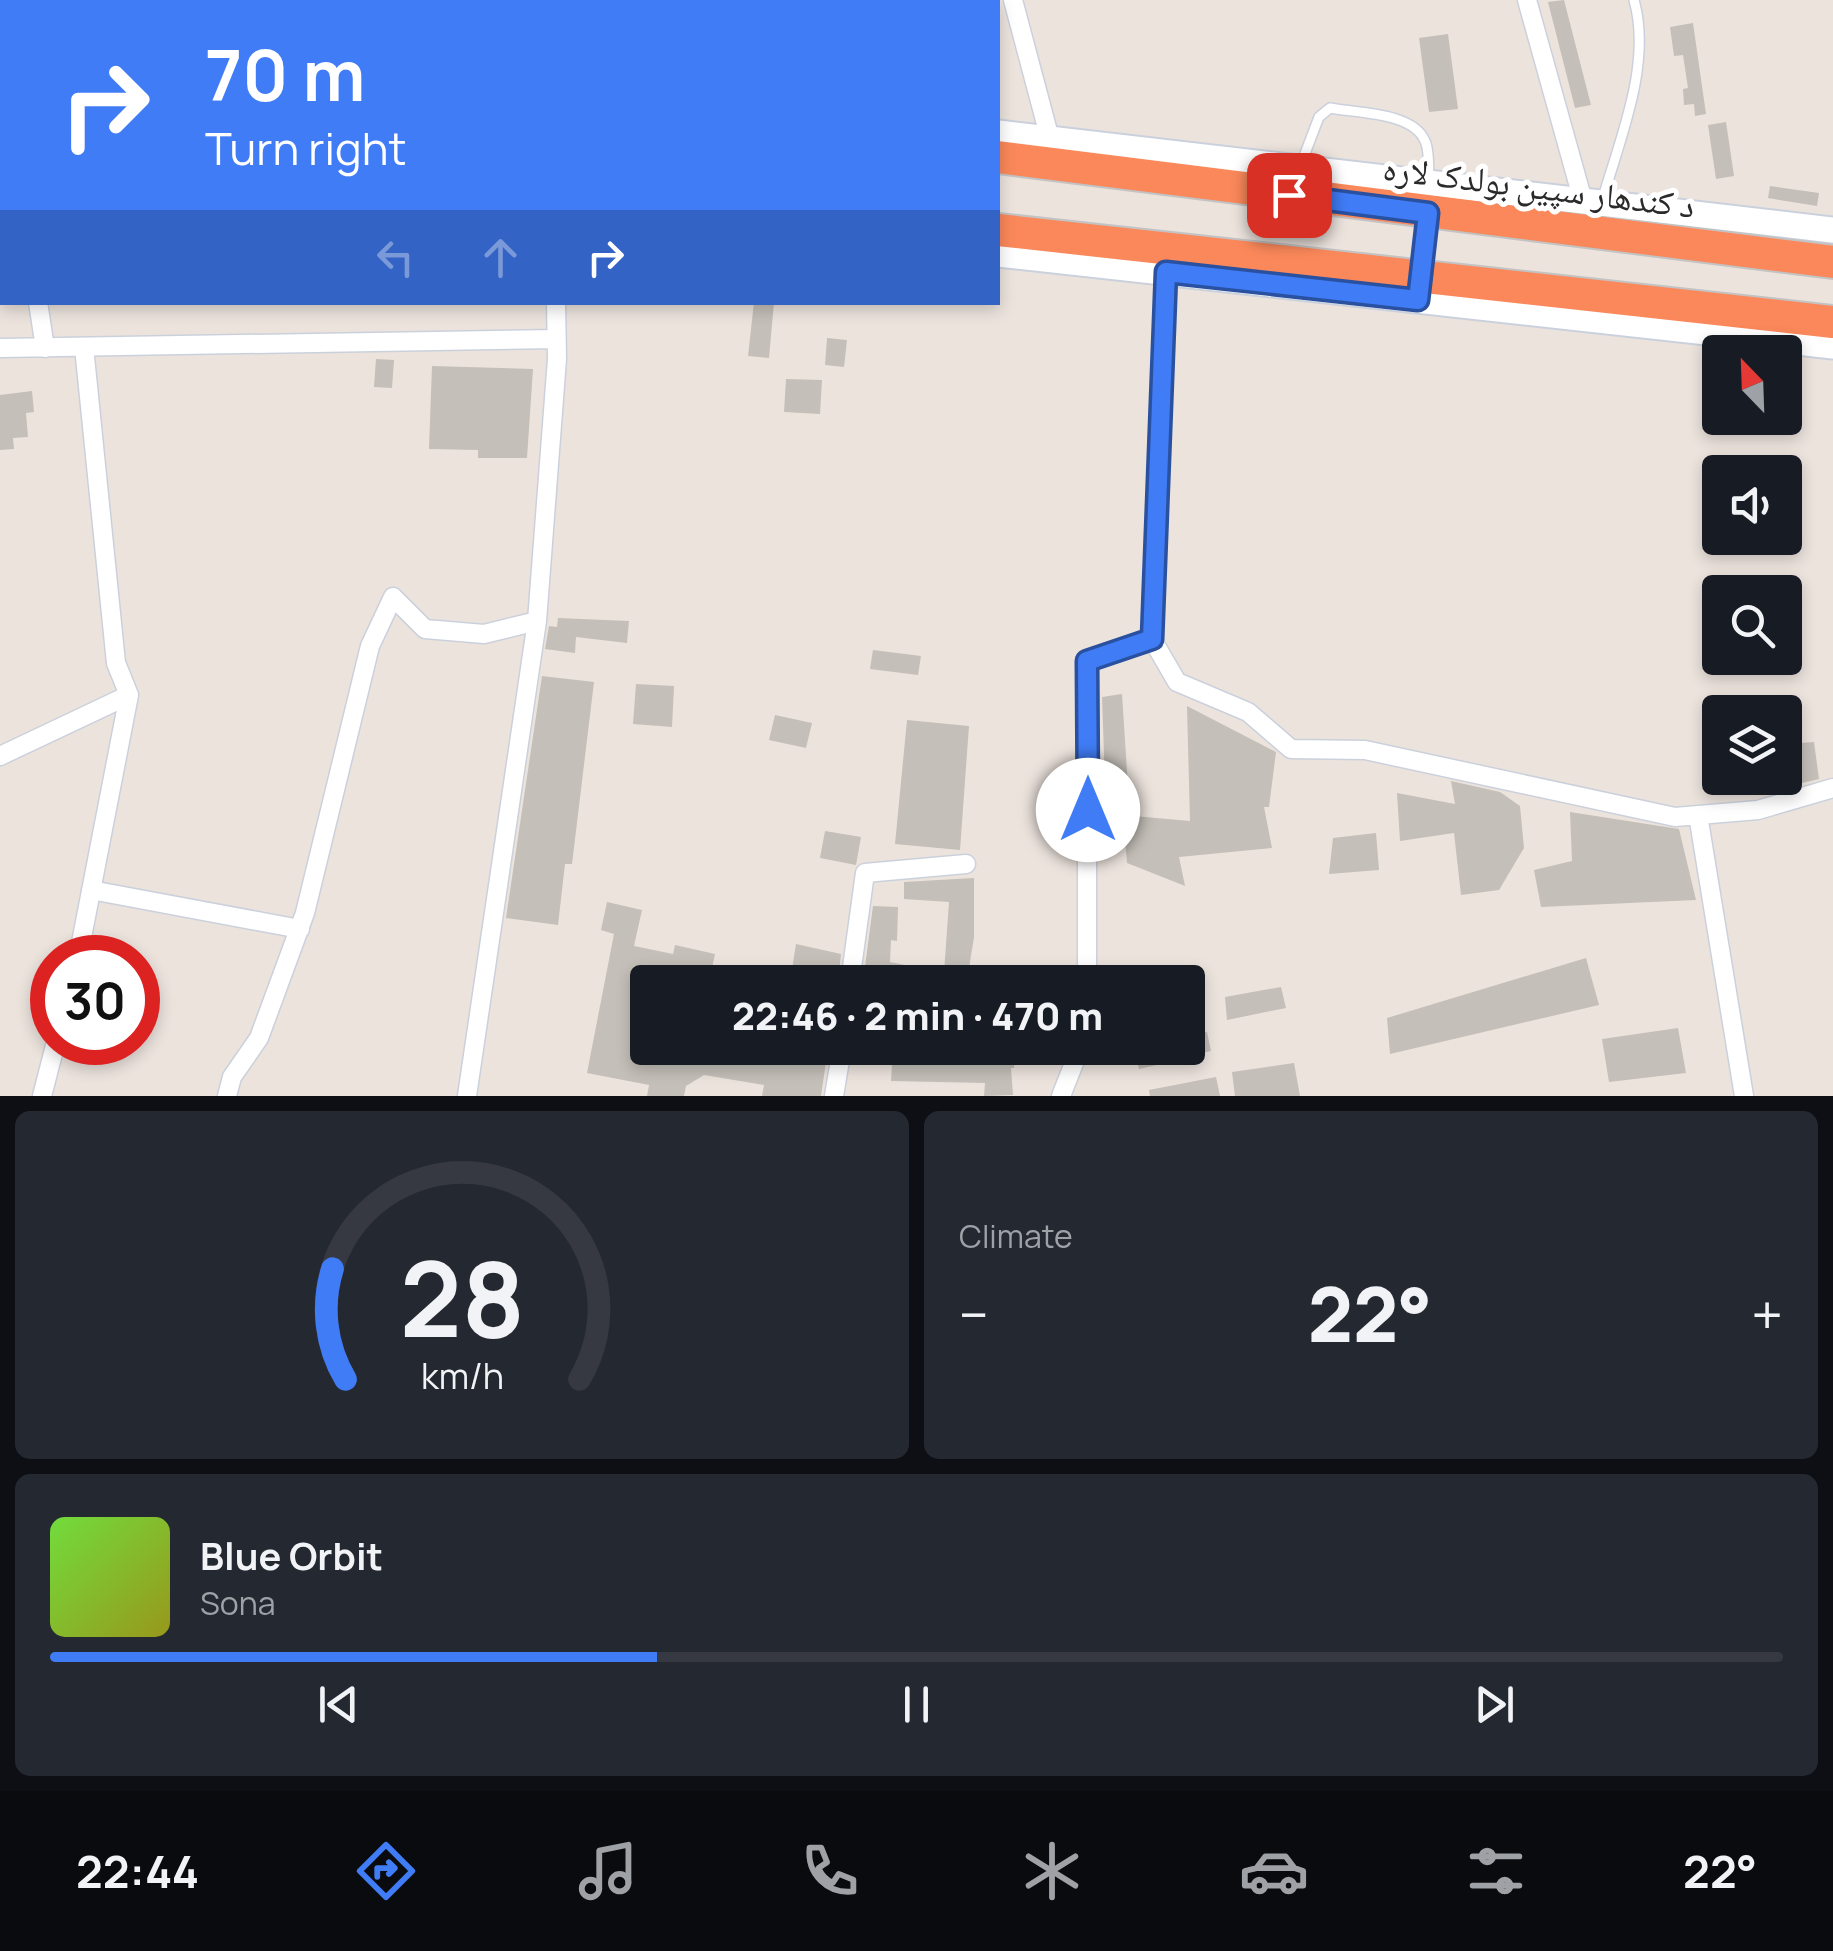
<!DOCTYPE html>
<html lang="en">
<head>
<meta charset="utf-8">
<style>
	body { margin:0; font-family:Manrope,"Noto Naskh Arabic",sans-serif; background:#242831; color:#f1f3f6; height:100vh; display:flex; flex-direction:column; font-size:38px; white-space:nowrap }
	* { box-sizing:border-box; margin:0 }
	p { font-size:32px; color:#9ea1a6 }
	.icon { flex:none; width:55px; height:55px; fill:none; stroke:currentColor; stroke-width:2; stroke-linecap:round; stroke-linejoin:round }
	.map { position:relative; height:1096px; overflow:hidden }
	.side { display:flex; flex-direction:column; gap:15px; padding:15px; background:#0d0f14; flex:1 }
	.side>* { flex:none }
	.top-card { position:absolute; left:0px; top:0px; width:1000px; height:305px; box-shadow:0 5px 15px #0003; background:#407cf6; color:#fff; overflow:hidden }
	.needle { width:65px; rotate:337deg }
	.buttons { position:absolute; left:1702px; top:335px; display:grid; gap:20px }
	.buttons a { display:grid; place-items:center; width:100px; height:100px; border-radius:10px; background:#171b24; box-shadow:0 5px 15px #0003; font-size:50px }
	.speed { position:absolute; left:30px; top:935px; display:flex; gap:20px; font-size:50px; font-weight:700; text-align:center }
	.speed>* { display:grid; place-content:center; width:130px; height:130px; border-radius:50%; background:#171b24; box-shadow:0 5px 15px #0003; line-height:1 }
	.speed .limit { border:15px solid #d22; background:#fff; color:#111 }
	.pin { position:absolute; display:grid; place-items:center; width:85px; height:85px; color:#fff; margin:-42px; border-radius:20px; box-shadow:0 5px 15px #0006 }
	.me { position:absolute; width:110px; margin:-55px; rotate:0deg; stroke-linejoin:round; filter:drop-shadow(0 0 8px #0008) }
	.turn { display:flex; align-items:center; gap:35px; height:210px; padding:0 40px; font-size:45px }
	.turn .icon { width:130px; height:130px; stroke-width:2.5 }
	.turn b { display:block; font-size:70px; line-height:85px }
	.lanes { display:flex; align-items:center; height:95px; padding:0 40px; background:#0003; justify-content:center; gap:50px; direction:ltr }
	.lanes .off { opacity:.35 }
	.big { font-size:75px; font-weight:800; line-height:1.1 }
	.side .card { flex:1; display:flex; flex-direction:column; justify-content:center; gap:15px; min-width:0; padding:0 35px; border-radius:15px; background:#242831 }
	.side .dial { align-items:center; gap:0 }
	.dial svg { height:260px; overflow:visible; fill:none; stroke:#363941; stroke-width:7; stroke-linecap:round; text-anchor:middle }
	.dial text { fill:#f1f3f6; stroke:none }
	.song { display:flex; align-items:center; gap:30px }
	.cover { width:120px; height:120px; border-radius:15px; background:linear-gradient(135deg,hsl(100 70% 55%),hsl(60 70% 35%)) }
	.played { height:10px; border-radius:5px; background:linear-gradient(90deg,#407cf6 35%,#363941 35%) }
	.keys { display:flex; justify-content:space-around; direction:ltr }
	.heat { display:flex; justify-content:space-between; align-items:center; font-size:55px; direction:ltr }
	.side .tiles { flex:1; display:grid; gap:15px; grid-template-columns:1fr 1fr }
	.card:last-child { grid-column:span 2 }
	.trip { position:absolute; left:630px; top:965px; width:575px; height:100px; border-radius:10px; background:#171b24; box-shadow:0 5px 15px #0003; font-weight:800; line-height:100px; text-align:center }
	.tab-bar { display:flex; height:160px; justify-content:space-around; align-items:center; background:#090b0e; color:#9ea1a6 }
	.tab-bar .icon { width:70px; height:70px }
	.tab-bar .on { color:#407cf6 }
	.tab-bar b { font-size:45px; color:#f1f3f6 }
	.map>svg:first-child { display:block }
	.building { fill:#c4bfb8 }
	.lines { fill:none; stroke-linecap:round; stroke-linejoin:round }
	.lane-casing { stroke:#cbd1dc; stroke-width:12 }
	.street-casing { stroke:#cbd1dc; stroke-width:21 }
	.secondary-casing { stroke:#cbd1dc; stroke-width:29 }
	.highway-casing { stroke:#c3c3c3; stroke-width:36 }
	.lane { stroke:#fff; stroke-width:9 }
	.street { stroke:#fff; stroke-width:18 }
	.secondary { stroke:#fff; stroke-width:25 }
	.highway { stroke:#fa885a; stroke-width:32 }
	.route-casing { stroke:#2a51a0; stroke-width:25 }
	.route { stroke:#407cf6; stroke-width:18 }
	.labels { text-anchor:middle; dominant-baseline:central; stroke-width:10; stroke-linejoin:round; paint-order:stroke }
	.street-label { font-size:35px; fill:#2a2a2a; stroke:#fff }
</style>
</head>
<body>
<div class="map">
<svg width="1833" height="1096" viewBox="0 0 1833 1096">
	<rect width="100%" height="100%" fill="#ece3dd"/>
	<path class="building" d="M1564,0L1591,105L1575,108L1548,2Z
		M1693,23L1706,114L1695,116L1694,104L1684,105L1683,89L1688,88L1683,55L1674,56L1670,27Z
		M1448,34L1458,109L1429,112L1419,38Z
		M1726,122L1734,176L1716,179L1708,125Z
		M1770,186L1819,193L1817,206L1768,198Z
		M754,302H774L769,358L748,356Z
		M827,338L847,340L844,367L825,365Z
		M376,359L394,360L392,388L374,387Z
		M432,366L533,369L527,458H478V450L429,449Z
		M786,379L822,380L820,414L784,412Z
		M32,391L34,412L26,413L28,437L13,438L14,449L0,450V395Z
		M558,618L629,621L627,643L576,637L575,653L545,649L549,626L557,627Z
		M873,650L921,656L918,675L870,669Z
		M542,676L594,682L572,864H565L558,925L506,918Z
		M636,684L674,686L672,727L633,724Z
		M1122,694L1129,802L1107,840L1102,697Z
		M1187,706L1276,752L1269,807H1264L1272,848L1179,857L1185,886L1127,863L1123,815L1190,821Z
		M775,715L812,723L806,748L769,740Z
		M907,720L969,726L960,850L895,844Z
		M1814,742L1819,779L1785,787V744Z
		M1451,781L1500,792L1520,806L1524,848L1499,890L1461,895L1454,833L1400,841L1397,793L1455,804Z
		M1570,812L1679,829L1696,900L1541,907L1534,870L1572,861Z
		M825,831L861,837L856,865L820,858Z
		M1376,833L1379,870L1329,874L1333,838Z
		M974,878V937L969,968L974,969L973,982H863L873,906L898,907L897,941L891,940L890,962L944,973L949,902L904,899V882Z
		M607,902L642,910L634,946L673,954L675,945L715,954L709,982H648L644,1048H698L826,1062L821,1096H762L764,1085L704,1075L686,1086L684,1096H647L649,1085L587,1073L614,934L601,930Z
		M796,944L841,954L838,982H790Z
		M1586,958L1599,1005L1390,1054L1387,1018Z
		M1281,987L1286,1008L1227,1020L1225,997Z
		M1678,1028L1686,1073L1609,1082L1602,1039Z
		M1207,1032L1211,1051L1188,1056V1036Z
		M920,1048H1015L1014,1068H1011L1013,1095L984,1096L985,1083L891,1081L892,1064L919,1065Z
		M1133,1048H1181L1183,1059L1139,1069Z
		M1294,1063L1300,1096H1235L1232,1072Z
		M1216,1077L1220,1096H1150L1149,1090Z"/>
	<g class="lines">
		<defs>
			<path id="lane" d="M1301,164L1319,117L1330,108C1356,113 1413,112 1425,141C1430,151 1428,169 1429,181
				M1602,201C1620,138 1652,64 1634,0
				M1422,270L1427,216"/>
			<path id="street" d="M1013,0L1050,139
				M1527,0L1583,201
				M38,302L45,348
				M0,348L556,339
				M1152,639L1177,682L1248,712L1291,749L1365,750L1675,817L1758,810L1833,788
				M0,756L129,695
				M1698,815L1744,1096
				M91,890L300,929
				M78,958L129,695L116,663L84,347
				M850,982L865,873L966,864
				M1087,982V661L1152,639L1167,273
				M42,1096L56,1042
				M227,1096L232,1077L259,1038L305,913L370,646L393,597L425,629L484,634L537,621
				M467,1096L537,621L557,359L556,302
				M834,1096L842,1048
				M1061,1096L1080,1048"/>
			<path id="secondary" d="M0,20H2
				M998,133L1833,230
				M0,142H2
				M998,254L1833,346"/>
			<path id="highway" d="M0,50H2
				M0,118L2,119
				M998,157L1833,262
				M998,230L1833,322"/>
		</defs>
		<use href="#lane" class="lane-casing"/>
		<use href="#street" class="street-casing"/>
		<use href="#secondary" class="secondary-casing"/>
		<use href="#highway" class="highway-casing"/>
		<use href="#lane" class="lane"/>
		<use href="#street" class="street"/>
		<use href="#secondary" class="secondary"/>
		<use href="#highway" class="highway"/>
	</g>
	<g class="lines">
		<defs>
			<path id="route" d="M1088,810L1087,661L1152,639L1166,272L1418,300L1428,213L1289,195"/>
		</defs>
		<use href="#route" class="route-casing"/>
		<use href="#route" class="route"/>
	</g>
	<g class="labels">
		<g class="street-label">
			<text transform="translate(1539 186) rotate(7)">د کندهار سپین بولدک لاره</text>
		</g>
	</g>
</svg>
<div class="buttons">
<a><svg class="needle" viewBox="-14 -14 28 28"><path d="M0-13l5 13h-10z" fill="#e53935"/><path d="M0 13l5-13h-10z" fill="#9ea1a6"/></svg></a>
<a><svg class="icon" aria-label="sound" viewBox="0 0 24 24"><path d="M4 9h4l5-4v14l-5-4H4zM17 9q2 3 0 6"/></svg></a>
<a><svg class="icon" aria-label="search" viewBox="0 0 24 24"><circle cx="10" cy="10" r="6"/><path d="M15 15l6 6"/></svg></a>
<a><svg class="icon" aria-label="layers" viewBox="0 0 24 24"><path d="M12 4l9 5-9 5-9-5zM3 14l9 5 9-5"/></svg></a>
</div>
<div class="speed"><div class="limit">30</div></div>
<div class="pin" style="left:1289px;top:195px;background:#d93025"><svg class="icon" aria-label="arrive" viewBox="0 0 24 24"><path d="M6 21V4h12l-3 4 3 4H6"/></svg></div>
<svg class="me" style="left:1088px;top:810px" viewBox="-20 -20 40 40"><circle r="19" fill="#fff"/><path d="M0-13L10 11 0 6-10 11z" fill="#407cf6"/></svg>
<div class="trip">22:46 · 2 min · 470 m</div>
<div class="top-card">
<div class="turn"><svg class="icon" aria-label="right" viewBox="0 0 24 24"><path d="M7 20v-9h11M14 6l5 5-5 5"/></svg><div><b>70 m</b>Turn right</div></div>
<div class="lanes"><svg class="icon off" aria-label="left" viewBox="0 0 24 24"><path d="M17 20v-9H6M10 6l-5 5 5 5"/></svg><svg class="icon off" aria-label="ahead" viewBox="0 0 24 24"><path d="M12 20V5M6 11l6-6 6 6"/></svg><svg class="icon" aria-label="right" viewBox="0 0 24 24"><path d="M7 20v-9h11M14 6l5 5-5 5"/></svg></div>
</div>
</div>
<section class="side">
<div class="tiles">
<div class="card dial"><svg viewBox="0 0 100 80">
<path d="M14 69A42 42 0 1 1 86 69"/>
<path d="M14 69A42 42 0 0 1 10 35" stroke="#407cf6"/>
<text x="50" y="56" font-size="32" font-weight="700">28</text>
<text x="50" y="72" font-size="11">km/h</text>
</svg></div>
<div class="card"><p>Climate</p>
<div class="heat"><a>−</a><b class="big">22°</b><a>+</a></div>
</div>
<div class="card">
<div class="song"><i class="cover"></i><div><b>Blue Orbit</b><p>Sona</p></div></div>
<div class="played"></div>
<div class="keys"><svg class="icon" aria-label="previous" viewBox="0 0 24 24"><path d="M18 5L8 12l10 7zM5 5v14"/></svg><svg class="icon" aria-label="pause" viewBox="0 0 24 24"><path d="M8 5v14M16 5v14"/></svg><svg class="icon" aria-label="next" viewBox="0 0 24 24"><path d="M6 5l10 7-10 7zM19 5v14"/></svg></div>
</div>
</div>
</section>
<nav class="tab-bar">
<b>22:44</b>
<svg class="icon on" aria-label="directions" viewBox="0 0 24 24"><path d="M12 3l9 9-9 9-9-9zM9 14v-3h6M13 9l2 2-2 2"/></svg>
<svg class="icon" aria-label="music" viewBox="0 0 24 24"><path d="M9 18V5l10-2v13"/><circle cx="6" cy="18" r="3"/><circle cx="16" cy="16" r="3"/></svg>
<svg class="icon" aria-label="phone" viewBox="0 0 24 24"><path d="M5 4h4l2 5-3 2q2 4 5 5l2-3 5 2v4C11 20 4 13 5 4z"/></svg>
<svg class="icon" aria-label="climate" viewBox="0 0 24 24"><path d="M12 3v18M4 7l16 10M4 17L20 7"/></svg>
<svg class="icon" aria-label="car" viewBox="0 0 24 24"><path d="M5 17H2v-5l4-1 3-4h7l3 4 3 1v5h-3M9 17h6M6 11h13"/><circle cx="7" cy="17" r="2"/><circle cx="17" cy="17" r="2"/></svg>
<svg class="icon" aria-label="filters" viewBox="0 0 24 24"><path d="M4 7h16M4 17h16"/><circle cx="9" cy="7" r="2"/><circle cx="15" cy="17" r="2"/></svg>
<b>22°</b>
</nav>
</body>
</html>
